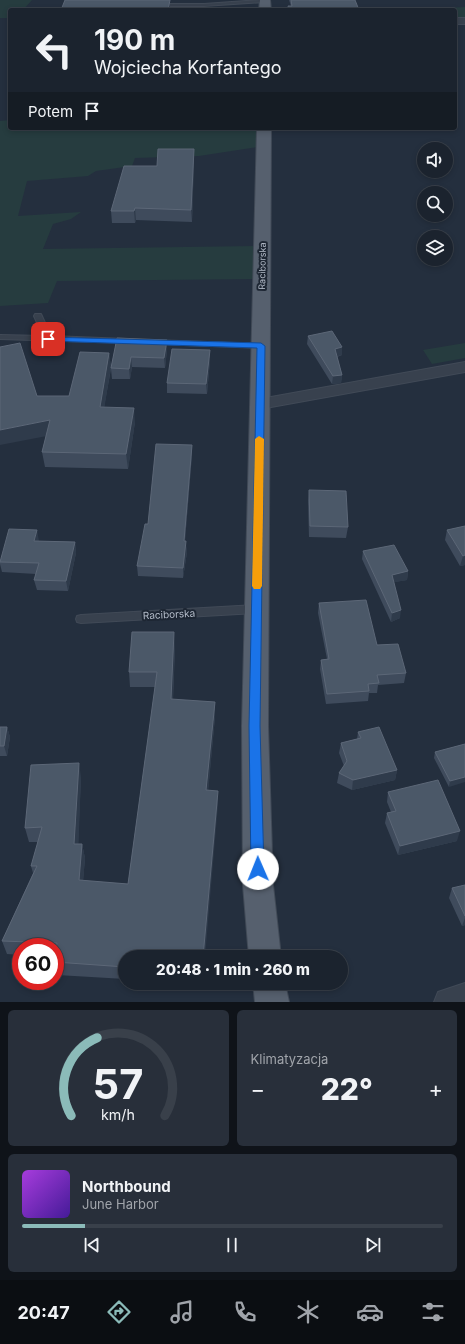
<!DOCTYPE html>
<html lang="pl">
<head>
<meta charset="utf-8">
<style>
	body { margin:0; font-family:Inter,sans-serif; background:#282f3a; color:#f1f3f6; height:100vh; display:flex; flex-direction:column; font-size:15px; white-space:nowrap }
	* { box-sizing:border-box; margin:0 }
	p { font-size:13px; color:#a0a4aa }
	.icon { flex:none; width:22px; height:22px; fill:none; stroke:currentColor; stroke-width:2; stroke-linecap:round; stroke-linejoin:round }
	.map { position:relative; height:1002px; overflow:hidden }
	.side { display:flex; flex-direction:column; gap:8px; padding:8px; background:#0f1319; flex:1 }
	.side>* { flex:none }
	.banner { position:absolute; left:8px; top:8px; width:449px; height:122px; border-radius:4px; box-shadow:0 2px 6px #0003,0 0 0 1px #39404a; background:#1b232e; color:#f1f3f6; overflow:hidden }
	.buttons { position:absolute; left:417px; top:142px; display:grid; gap:8px }
	.buttons a { display:grid; place-items:center; width:36px; height:36px; border-radius:50%; background:#1b232e; box-shadow:0 2px 6px #0003,0 0 0 1px #39404a; font-size:20px }
	.speed { position:absolute; left:12px; top:938px; display:flex; gap:8px; font-size:20px; font-weight:700; text-align:center }
	.speed>* { display:grid; place-content:center; width:52px; height:52px; border-radius:50%; background:#1b232e; box-shadow:0 2px 6px #0003,0 0 0 1px #39404a; line-height:1 }
	.speed .limit { border:6px solid #d22; background:#fff; color:#111 }
	.pin { position:absolute; display:grid; place-items:center; width:34px; height:34px; color:#fff; margin:-17px; border-radius:8px; box-shadow:0 2px 6px #0006 }
	.me { position:absolute; width:44px; margin:-22px; rotate:359deg; stroke-linejoin:round; filter:drop-shadow(0 0 3px #0008) }
	.turn { display:flex; align-items:center; gap:14px; height:84px; padding:0 20px; font-size:18px }
	.turn .icon { width:52px; height:52px; stroke-width:2.5 }
	.turn b { display:block; font-size:28px; line-height:34px }
	.then { display:flex; align-items:center; height:38px; padding:0 20px; background:#0003; gap:8px; font-size:15px }
	.big { font-size:30px; font-weight:800; line-height:1.1 }
	.side .widget { flex:1; display:flex; flex-direction:column; justify-content:center; gap:6px; min-width:0; padding:0 14px; border-radius:6px; background:#282f3a }
	.side .dial { align-items:center; gap:0 }
	.dial svg { height:104px; overflow:visible; fill:none; stroke:#39404a; stroke-width:7; stroke-linecap:round; text-anchor:middle }
	.dial text { fill:#f1f3f6; stroke:none }
	.song { display:flex; align-items:center; gap:12px }
	.cover { width:48px; height:48px; border-radius:6px; background:linear-gradient(135deg,hsl(280 70% 55%),hsl(260 70% 35%)) }
	.played { height:4px; border-radius:2px; background:linear-gradient(90deg,#8bbbb9 15%,#39404a 15%) }
	.keys { display:flex; justify-content:space-around; direction:ltr }
	.heat { display:flex; justify-content:space-between; align-items:center; font-size:22px; direction:ltr }
	.side .tiles { flex:1; display:grid; gap:8px; grid-template-columns:1fr 1fr }
	.widget:last-child { grid-column:span 2 }
	.trip { position:absolute; left:118px; top:950px; width:230px; height:40px; border-radius:20px; background:#1b232e; box-shadow:0 2px 6px #0003,0 0 0 1px #39404a; font-weight:800; line-height:40px; text-align:center }
	.tabs { display:flex; height:64px; justify-content:space-around; align-items:center; background:#0b0e12; color:#a0a4aa }
	.tabs .icon { width:28px; height:28px }
	.tabs .on { color:#8bbbb9 }
	.tabs b { font-size:18px; color:#f1f3f6 }
	.map>svg:first-child { display:block }
	.green { fill:#263c3f }
	.lines { fill:none; stroke-linecap:round; stroke-linejoin:round }
	.service-casing { stroke:#414a57; stroke-width:2 }
	.minor-casing { stroke:#414a57; stroke-width:2 }
	.primary-casing { stroke:#414a57; stroke-width:2 }
	.service { fill:#38414e; fill-rule:evenodd }
	.minor { fill:#38414e; fill-rule:evenodd }
	.primary { fill:#56606e; fill-rule:evenodd }
	.wall { fill:#3f4b5c }
	.shaded-wall { fill:#2f3b4b }
	.building { fill:#4b5868; stroke:#5c6777 }
	.route { fill:#1a73e8; stroke:#114b97 }
	.slow { fill:#f59e0b }
	.labels { text-anchor:middle; dominant-baseline:central; stroke-width:4; stroke-linejoin:round; paint-order:stroke }
	.far-street-label { font-size:9px; fill:#b4bcc9; stroke:#1d2633 }
	.street-label { font-size:10px; fill:#b4bcc9; stroke:#1d2633 }
</style>
</head>
<body>
<div class="map">
<svg width="465" height="1002" viewBox="0 0 465 1002">
	<rect width="100%" height="100%" fill="#242f3e"/>
	<path class="green" d="M0,0H32L23,10H10V18H0Z
		M465,7V18H455V10H418L417,9Z
		M10,120V128H264V146L199,156L135,158L132,166L96,171L88,176L27,181L18,216L81,212L71,219L53,224L43,249L262,246V279L57,281L48,303L0,306V121Z
		M465,343V358L432,364L423,350Z"/>
	<g class="lines">
		<defs>
			<path id="service" d="M260,0L267,1L265,2L204,6H158L156,5L158,4H204Z
				M35,314H41L51,336L127,339L131,341L127,343L0,339V335L43,336L34,316Z
				M153,340L261,344L265,346L261,348L156,344H153Z
				M257,605L261,606L262,609L261,612L257,613L81,623L77,622L76,619L77,616L81,615Z"/>
			<path id="minor" d="M455,18H465V24H455Z
				M465,362V372L260,409L254,408L252,404L254,400L260,399Z
				M465,983V1002H434L438,992Z"/>
			<path id="primary" d="M260,0H270L271,10H259Z
				M257,128H271L268,726L273,885L281,957H249L243,885L242,726Z
				M253,983H285L289,1002H255Z"/>
		</defs>
		<use href="#service" class="service-casing"/>
		<use href="#minor" class="minor-casing"/>
		<use href="#primary" class="primary-casing"/>
		<use href="#service" class="service"/>
		<use href="#minor" class="minor"/>
		<use href="#primary" class="primary"/>
	</g>
	<path class="wall" d="M289,0H355L291,6Z
		M194,161L192,222L136,220L135,223H112L111,211L157,166Z
		M308,336L342,355L337,357L342,375L341,383L332,384L307,344Z
		M117,338L167,350L165,368L132,367L130,379H112L111,369L104,407L135,422L128,469L45,467L42,452L46,436L37,396H69L109,353L111,367Z
		M210,350V360L207,394L167,393V383Z
		M192,445V455L185,541L187,552L183,578L138,576L137,566L148,524Z
		M309,490L348,527L346,538L309,537L308,501Z
		M465,526V565L460,566L445,540L447,530Z
		M39,541L75,542L76,553L68,591L37,590L34,580L36,574L2,572L0,564V560Z
		M363,551L408,571L407,580L394,582L400,618L391,622L362,559Z
		M319,603L377,645L406,673L404,683L378,685L377,693H369L368,701L326,704L320,669L321,660L327,659L318,613Z
		M175,647L173,700L215,702V717L208,790L218,805L125,957V979L57,975L55,966V947H21V955L7,954L2,941L33,873L31,866L38,842H29L25,828L81,777L78,844H82L85,858L83,881L128,884L155,687H130L129,672Z
		M0,727H7L10,737L7,756H0Z
		M358,732L397,770L395,780L352,790L337,783L339,773L344,766L339,753L341,743L357,739Z
		M465,744L449,787L434,758L435,752Z
		M388,792L457,841L398,855L385,823L387,813L391,812L387,802Z
		M465,885V925L462,926L449,898L452,888Z
		M178,983H202V985Z"/>
	<path class="shaded-wall" d="M170,0V10H168Z
		M194,149V161L192,222L191,210Z
		M135,208L136,220L135,223L134,211Z
		M167,340V350L165,368L164,358Z
		M342,347V355L334,357L335,349Z
		M210,350V360L207,394L206,384Z
		M109,353L111,367L102,422L100,407Z
		M131,357L132,367L130,379L129,369Z
		M342,375L341,383L332,384L333,376Z
		M134,408L135,422L128,469L126,454Z
		M50,420L52,435L0,445V430Z
		M192,445V455L184,552V541Z
		M37,530L39,541L36,551L34,541Z
		M186,541L187,552L183,578V568Z
		M75,542L76,553L68,591L66,581Z
		M465,555V565L460,566L463,556Z
		M408,571L407,580L390,583L392,575Z
		M401,610L400,618L391,622L392,613Z
		M174,632L175,647L172,715L171,699Z
		M215,702V717L207,805L206,790Z
		M7,727L10,737L7,756L4,746Z
		M79,763L81,777L78,858L74,844Z
		M397,770L395,780L352,790L353,780Z
		M465,777V782L449,787L450,781Z
		M218,791V805L205,957H203Z
		M460,831L457,841L398,855L400,846Z
		M82,844L85,858L82,894L79,880Z
		M465,918V925L462,926Z"/>
	<path class="building" d="M65,0H170L168,10H61Z
		M291,0H355L359,10H289L288,6H292Z
		M158,149H194L191,210L135,208L134,211H111L124,166H157Z
		M332,331L342,347L335,349L342,375L333,376L308,336Z
		M117,338L167,340L164,358L131,357L129,369L111,368Z
		M20,343L37,396H69L80,352L109,353L100,407L134,408L126,454L42,452L50,420L0,430V347Z
		M172,349L210,350L206,384L167,383Z
		M156,444L192,445L184,541H186L183,568L137,566L145,524H148Z
		M309,490L346,491L348,527L310,526Z
		M465,526V555L463,556L447,530Z
		M9,529L37,530L34,541L75,542L66,581L34,580L39,563L0,562Z
		M394,545L408,571L392,575L401,610L392,613L363,551Z
		M366,600L377,645L398,644L406,673L377,675L379,683L368,684L369,691L327,694L321,660L329,659L319,603Z
		M132,632H174L171,699L215,702L206,790L218,791L203,957H125V967L55,962V955L57,943L2,941L37,866H31L42,827L25,828L31,765L79,763L74,844H82L79,880L128,884L157,672H129Z
		M0,727H7L4,746H0Z
		M379,727L397,770L353,780L339,773L347,761L341,743L361,738L358,732Z
		M465,744V777L450,781L435,752Z
		M438,780L460,831L400,846L387,813L396,811L388,792Z
		M465,885V916L452,888Z"/>
	<path class="route" d="M46,337L261,343L265,346L260,726L264,869L262,874L258,875L253,874L251,869L249,726L257,348L48,341L44,339Z"/>
	<path class="slow" d="M259,436L264,439L262,586L260,589H254L252,586L255,439Z"/>
	<g class="labels">
		<g class="far-street-label">
			<text transform="translate(262 266) rotate(-89)">Raciborska</text>
		</g>
		<g class="street-label">
			<text transform="translate(169 614) rotate(-3)">Raciborska</text>
		</g>
	</g>
</svg>
<div class="buttons">
<a><svg class="icon" aria-label="sound" viewBox="0 0 24 24"><path d="M4 9h4l5-4v14l-5-4H4zM17 9q2 3 0 6"/></svg></a>
<a><svg class="icon" aria-label="search" viewBox="0 0 24 24"><circle cx="10" cy="10" r="6"/><path d="M15 15l6 6"/></svg></a>
<a><svg class="icon" aria-label="layers" viewBox="0 0 24 24"><path d="M12 4l9 5-9 5-9-5zM3 14l9 5 9-5"/></svg></a>
</div>
<div class="speed"><div class="limit">60</div></div>
<div class="pin" style="left:48px;top:339px;background:#d93025"><svg class="icon" aria-label="arrive" viewBox="0 0 24 24"><path d="M6 21V4h12l-3 4 3 4H6"/></svg></div>
<svg class="me" style="left:258px;top:869px" viewBox="-20 -20 40 40"><circle r="19" fill="#fff"/><path d="M0-13L10 11 0 6-10 11z" fill="#1a73e8"/></svg>
<div class="trip">20:48 · 1 min · 260 m</div>
<div class="banner">
<div class="turn"><svg class="icon" aria-label="left" viewBox="0 0 24 24"><path d="M17 20v-9H6M10 6l-5 5 5 5"/></svg><div><b>190 m</b>Wojciecha Korfantego</div></div>
<div class="then">Potem<svg class="icon" aria-label="arrive" viewBox="0 0 24 24"><path d="M6 21V4h12l-3 4 3 4H6"/></svg></div>
</div>
</div>
<section class="side">
<div class="tiles">
<div class="widget dial"><svg viewBox="0 0 100 80">
<path d="M14 69A42 42 0 1 1 86 69"/>
<path d="M14 69A42 42 0 0 1 34 9" stroke="#8bbbb9"/>
<text x="50" y="56" font-size="32" font-weight="700">57</text>
<text x="50" y="72" font-size="11">km/h</text>
</svg></div>
<div class="widget"><p>Klimatyzacja</p>
<div class="heat"><a>−</a><b class="big">22°</b><a>+</a></div>
</div>
<div class="widget">
<div class="song"><i class="cover"></i><div><b>Northbound</b><p>June Harbor</p></div></div>
<div class="played"></div>
<div class="keys"><svg class="icon" aria-label="previous" viewBox="0 0 24 24"><path d="M18 5L8 12l10 7zM5 5v14"/></svg><svg class="icon" aria-label="pause" viewBox="0 0 24 24"><path d="M8 5v14M16 5v14"/></svg><svg class="icon" aria-label="next" viewBox="0 0 24 24"><path d="M6 5l10 7-10 7zM19 5v14"/></svg></div>
</div>
</div>
</section>
<nav class="tabs">
<b>20:47</b>
<svg class="icon on" aria-label="directions" viewBox="0 0 24 24"><path d="M12 3l9 9-9 9-9-9zM9 14v-3h6M13 9l2 2-2 2"/></svg>
<svg class="icon" aria-label="music" viewBox="0 0 24 24"><path d="M9 18V5l10-2v13"/><circle cx="6" cy="18" r="3"/><circle cx="16" cy="16" r="3"/></svg>
<svg class="icon" aria-label="phone" viewBox="0 0 24 24"><path d="M5 4h4l2 5-3 2q2 4 5 5l2-3 5 2v4C11 20 4 13 5 4z"/></svg>
<svg class="icon" aria-label="climate" viewBox="0 0 24 24"><path d="M12 3v18M4 7l16 10M4 17L20 7"/></svg>
<svg class="icon" aria-label="car" viewBox="0 0 24 24"><path d="M5 17H2v-5l4-1 3-4h7l3 4 3 1v5h-3M9 17h6M6 11h13"/><circle cx="7" cy="17" r="2"/><circle cx="17" cy="17" r="2"/></svg>
<svg class="icon" aria-label="filters" viewBox="0 0 24 24"><path d="M4 7h16M4 17h16"/><circle cx="9" cy="7" r="2"/><circle cx="15" cy="17" r="2"/></svg>
</nav>
</body>
</html>
